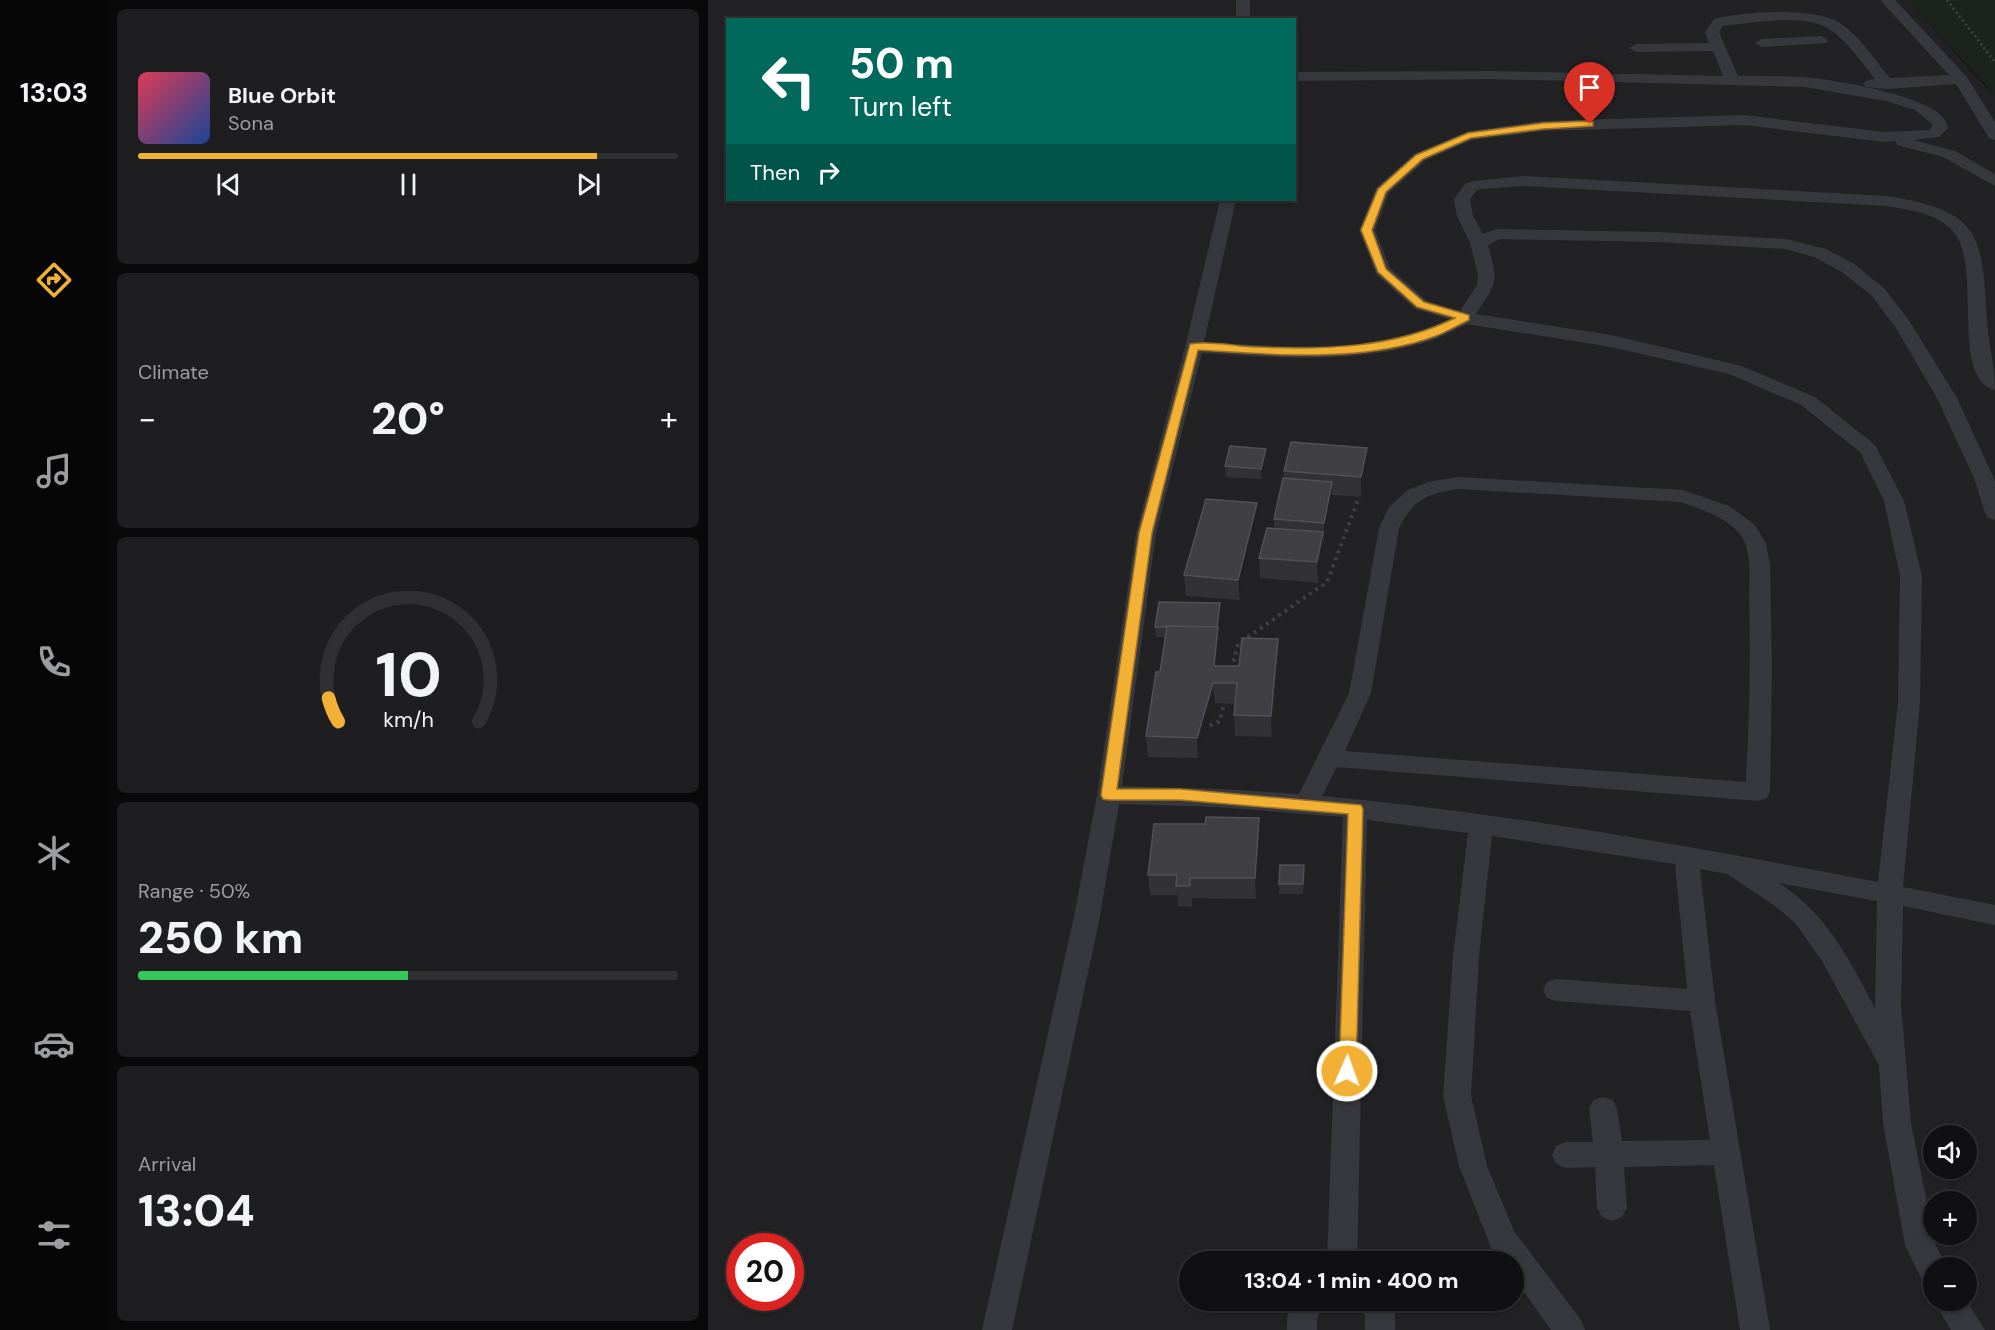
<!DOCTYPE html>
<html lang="en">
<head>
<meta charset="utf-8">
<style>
	body { margin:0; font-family:"DM Sans",sans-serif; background:#1e1e20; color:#f1f3f6; height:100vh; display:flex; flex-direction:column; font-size:22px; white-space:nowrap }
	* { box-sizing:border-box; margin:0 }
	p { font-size:20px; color:#9c9d9f }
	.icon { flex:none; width:33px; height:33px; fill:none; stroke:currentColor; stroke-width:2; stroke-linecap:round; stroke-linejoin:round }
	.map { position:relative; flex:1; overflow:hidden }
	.panel { display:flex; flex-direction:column; gap:9px; padding:9px; background:#09090a; width:600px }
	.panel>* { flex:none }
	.banner { position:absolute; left:18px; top:18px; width:570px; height:183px; border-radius:0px; box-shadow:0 3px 9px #0003,0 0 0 2px #303032; background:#00695c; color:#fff; overflow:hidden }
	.fabs { position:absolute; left:1215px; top:1125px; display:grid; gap:12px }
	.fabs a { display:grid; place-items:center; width:54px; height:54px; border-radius:50%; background:#101012; box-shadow:0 3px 9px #0003,0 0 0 2px #303032; font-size:30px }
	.speed { position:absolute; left:18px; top:1233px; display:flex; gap:12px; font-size:30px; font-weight:700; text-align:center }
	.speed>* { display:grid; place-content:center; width:78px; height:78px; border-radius:50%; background:#101012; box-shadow:0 3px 9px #0003,0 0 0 2px #303032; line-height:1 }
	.speed .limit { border:9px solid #d22; background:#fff; color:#111 }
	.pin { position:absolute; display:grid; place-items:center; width:51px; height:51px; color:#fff; margin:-62px -26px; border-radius:50% 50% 50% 0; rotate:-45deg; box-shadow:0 0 6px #0007 }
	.pin .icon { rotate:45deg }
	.me { position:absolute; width:66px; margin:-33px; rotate:2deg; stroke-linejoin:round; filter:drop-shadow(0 0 4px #0008) }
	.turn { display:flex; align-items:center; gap:21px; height:126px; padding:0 24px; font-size:27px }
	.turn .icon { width:78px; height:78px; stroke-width:2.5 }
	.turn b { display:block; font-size:42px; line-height:51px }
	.then { display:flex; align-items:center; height:57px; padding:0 24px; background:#0003; gap:12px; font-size:22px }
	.big { font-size:45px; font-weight:800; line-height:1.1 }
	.panel .widget { flex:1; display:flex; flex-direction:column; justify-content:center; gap:9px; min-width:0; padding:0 21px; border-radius:9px; background:#1e1e20 }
	.panel .dial { align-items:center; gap:0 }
	.dial svg { height:156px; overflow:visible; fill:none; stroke:#303032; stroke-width:7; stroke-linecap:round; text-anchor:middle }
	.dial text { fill:#f1f3f6; stroke:none }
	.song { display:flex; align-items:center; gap:18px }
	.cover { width:72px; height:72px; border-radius:9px; background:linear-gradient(135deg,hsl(350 70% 55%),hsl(220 70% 35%)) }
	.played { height:6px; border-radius:3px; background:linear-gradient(90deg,#f2b134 85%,#303032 85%) }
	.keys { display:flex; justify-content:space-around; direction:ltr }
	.heat { display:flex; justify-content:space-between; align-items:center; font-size:33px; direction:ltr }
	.charge { height:9px; border-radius:4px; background:linear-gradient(90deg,#34c759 50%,#303032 0) }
	.trip { position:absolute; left:471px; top:1251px; width:345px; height:60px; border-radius:30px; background:#101012; box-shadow:0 3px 9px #0003,0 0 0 2px #303032; font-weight:800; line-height:60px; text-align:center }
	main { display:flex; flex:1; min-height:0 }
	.menu { display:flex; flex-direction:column; width:108px; justify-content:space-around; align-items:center; background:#060607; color:#9c9d9f }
	.menu .icon { width:42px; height:42px }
	.menu .active { color:#f2b134 }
	.menu b { font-size:27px; color:#f1f3f6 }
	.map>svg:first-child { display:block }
	.built { fill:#222225; fill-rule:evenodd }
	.green { fill:#1c231d }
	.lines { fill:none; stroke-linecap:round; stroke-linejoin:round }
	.path-far1 { stroke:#3d3f44; stroke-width:3; stroke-dasharray:2 3; stroke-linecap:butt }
	.path { stroke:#3d3f44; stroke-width:4; stroke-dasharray:3 4.5; stroke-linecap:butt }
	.lane { fill:#37383d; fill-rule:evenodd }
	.wall { fill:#323236 }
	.shaded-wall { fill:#212124 }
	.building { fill:#3f3f44; stroke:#4f5156; stroke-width:1.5 }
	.route { fill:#f2b134; stroke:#9d7322; stroke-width:1.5 }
</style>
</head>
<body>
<main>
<nav class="menu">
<b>13:03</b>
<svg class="icon active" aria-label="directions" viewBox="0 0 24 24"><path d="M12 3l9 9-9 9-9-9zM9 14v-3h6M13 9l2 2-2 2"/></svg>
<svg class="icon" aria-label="music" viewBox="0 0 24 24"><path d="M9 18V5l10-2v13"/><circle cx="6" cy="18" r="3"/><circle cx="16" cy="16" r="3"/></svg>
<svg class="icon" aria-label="phone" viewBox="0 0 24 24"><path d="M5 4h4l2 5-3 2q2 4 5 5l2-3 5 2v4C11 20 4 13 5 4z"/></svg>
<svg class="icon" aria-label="climate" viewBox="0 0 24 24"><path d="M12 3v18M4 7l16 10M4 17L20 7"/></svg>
<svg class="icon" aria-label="car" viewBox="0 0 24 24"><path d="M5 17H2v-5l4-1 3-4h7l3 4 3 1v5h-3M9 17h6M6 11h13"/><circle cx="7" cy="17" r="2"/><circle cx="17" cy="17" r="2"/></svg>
<svg class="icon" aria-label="filters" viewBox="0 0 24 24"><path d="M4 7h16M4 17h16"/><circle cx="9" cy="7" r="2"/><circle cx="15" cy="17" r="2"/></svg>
</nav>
<section class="panel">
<div class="widget">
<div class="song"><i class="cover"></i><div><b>Blue Orbit</b><p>Sona</p></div></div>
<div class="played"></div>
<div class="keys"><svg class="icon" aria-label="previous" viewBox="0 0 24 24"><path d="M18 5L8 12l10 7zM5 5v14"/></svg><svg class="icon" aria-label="pause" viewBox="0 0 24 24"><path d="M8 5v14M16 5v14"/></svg><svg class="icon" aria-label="next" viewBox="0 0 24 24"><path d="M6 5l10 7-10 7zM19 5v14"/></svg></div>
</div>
<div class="widget"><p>Climate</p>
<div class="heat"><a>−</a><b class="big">20°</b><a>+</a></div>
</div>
<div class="widget dial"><svg viewBox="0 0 100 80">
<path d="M14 69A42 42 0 1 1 86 69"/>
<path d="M14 69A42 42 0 0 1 9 57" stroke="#f2b134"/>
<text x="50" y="56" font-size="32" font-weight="700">10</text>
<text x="50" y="72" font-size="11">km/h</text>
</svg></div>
<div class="widget"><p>Range · 50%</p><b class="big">250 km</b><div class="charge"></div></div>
<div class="widget"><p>Arrival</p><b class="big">13:04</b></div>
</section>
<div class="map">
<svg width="1287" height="1330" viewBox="0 0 1287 1330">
	<rect width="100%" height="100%" fill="#161618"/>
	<path class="built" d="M0,0H1199L1287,97V1330H0ZM20,20H586V200H20ZM1226,1136H1258V1168H1226ZM1226,1202H1258V1234H1226ZM32,1246H82V1298H32ZM482,1262H806V1300H482ZM1226,1268H1258V1300H1226Z"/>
	<path class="green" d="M1199,0H1287V97L1276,83Z"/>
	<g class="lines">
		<path class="path-far1" d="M1239,0L1287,62"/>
		<path class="path" d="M524,669L530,644L619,582L650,500
			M495,729L512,721L517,700"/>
		<path class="lane" d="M528,0H542V20H528Z
			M1172,0H1187L1258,76L1287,122V140L1281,138L1248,84L1179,89L1158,87L1155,84L1158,81L1167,79C1154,63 1141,43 1124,31C1099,12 1045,23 1015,26L1011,32L1030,76C1052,76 1073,76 1095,77C1121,79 1240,97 1240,128L1231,137L1205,140L1247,151L1287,174V186L1235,157L1189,145L1188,141L1176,142L1036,125L835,131L764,140L718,160L681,193L667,230L682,268L719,301L752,311L769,285L770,274L762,243L749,216L746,199L757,184L766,181L815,176L1179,196C1273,211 1274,233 1279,321C1281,344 1287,367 1287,390C1240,378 1277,261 1243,229C1225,212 1202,210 1179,206L815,186L774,189L769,190L762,199L765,216L775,234L789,229L950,232L1078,239L1118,249L1146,264L1176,288L1202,322L1249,398L1287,481V520L1280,518L1277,513L1266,478L1229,398L1188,328L1164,296L1134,272L1106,257L1078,249L950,242L792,239L780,245C790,284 790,280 768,314L903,335L1034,366L1107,397L1167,445L1196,501L1214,576L1212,702L1195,887L1287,905V925L1195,906L1193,1004L1203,1123L1227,1243L1239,1268H1226V1286L1215,1282L1197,1245L1175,1123L1171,1065L1114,961L1088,924L1067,906L1019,874L992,869L1007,1001L1062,1330H1032L1006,1165L916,1167L919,1208L914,1217L904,1221L894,1217L889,1208L887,1167L858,1168L848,1164L844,1155L848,1146L858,1142H885L881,1109L885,1100L895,1097L905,1100L909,1109L914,1141L1002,1140L982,1011L848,1001L839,998L835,990L839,982L848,979L979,989L967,864L784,836L771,956L763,1096L779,1166L806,1231L873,1320L877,1330H843L806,1278V1262H793L784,1250L751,1166L735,1096L745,956L760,833L659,820L649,1262H619L635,817L510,807L411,804L391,921L304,1330H274L365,921L389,795L428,533L477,347L512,200H528L496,342C577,347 666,355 741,319L707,309L668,274L651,230L668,188L706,154L761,131L835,121L1036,115L1176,132L1221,130L1224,127V124L1207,110L1178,101L1097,87L782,79L586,81V72L782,71L1015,76L1005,51L928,52L921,48L928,44L1001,43L997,32L1006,19C1036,12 1107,6 1133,24C1153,37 1167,61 1182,78L1241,75ZM759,324L903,347L1021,374L1093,405L1152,452L1176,501L1192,576L1190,702L1170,882C986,847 801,813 614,796L629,767L1050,801L1059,798L1062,792L1064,669L1062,565L1058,543L1046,524L1021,506L975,490L750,477L720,482L700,490L681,507L671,528L641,693L591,794L510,789L414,786L448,533L494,353C571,358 657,365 730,338C740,334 750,328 759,324ZM750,489L973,502C994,510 1023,518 1035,539C1044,556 1041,580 1041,598C1043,660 1041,721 1038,782L637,751L663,693L691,528C705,500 720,493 750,489ZM1071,883L1169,901L1167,1008C1140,958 1120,915 1071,883Z
			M1113,36L1120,40L1118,43L1054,47L1047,43L1054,39Z
			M1226,1298V1300H1258L1277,1330H1243L1225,1300Z
			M586,1300H618L609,1319V1330H579V1317Z
			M649,1300H681L687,1314V1330H657V1316Z"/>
	</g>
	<path class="wall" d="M558,449L559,459L553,479L518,477L517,466Z
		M659,468L653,497L624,495V502L616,543H615V552L610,583L552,578L551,558L566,528V519L576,478V471Z
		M550,523L532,600L478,596L476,575Z
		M513,614L511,633L512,647L509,666H531L570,639L571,659L564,737L527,736L526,715L527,704L507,703L490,758L440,757L438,736L452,672L457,637H448L447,627Z
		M552,839L548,899L484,898V907L470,906L469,895H442L440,875Z
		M596,876L595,894H571V884Z"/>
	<path class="shaded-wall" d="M659,448V468L653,497V477Z
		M558,449L559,459L553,479V469Z
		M624,482V502L616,543V523Z
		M549,503L550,523L532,600L530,580Z
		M615,532V552L610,583L609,562Z
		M512,603L513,614L511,633L512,647L507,683L506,666Z
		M570,639L571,659L564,737L563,716Z
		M505,683L507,703L490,758L489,738Z
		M551,818L552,839L548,899L547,878Z"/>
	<path class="building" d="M583,442L659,448L653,477L576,471Z
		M522,446L558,449L553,469L517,466Z
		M575,478L624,482L616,523L566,519Z
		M498,499L549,503L530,580L476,575Z
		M559,528L615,532L609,562L551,558Z
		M451,602L512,603L509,627L459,626L458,627H447Z
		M459,626L510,627L506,666H531L534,638L570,639L563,716L526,715L529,683H505L489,738L438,736L448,672H452Z
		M498,817L551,818L547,878H482V886H468L469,875H440L446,824H497Z
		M572,865H596L595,884H571Z"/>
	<path class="route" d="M882,121L885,122V126L835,129L763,138L715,159L678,192L664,230L678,269L716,302L761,315V320C750,325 739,332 728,336C656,363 565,355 490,350L444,533L409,789H472L653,805L655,809L648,1071L645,1076L639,1078L634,1076L631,1071L640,814L472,800H401L395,799L393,795L431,533L482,344C503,340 529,347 550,347C617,350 686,348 747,318L709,307L670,272L653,230L670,189L708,155L760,133L835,123Z"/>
</svg>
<div class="fabs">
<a><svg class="icon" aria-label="sound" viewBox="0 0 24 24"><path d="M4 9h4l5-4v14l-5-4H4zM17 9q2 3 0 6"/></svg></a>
<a>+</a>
<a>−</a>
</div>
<div class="speed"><div class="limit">20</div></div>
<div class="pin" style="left:882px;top:124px;background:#d93025"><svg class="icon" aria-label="arrive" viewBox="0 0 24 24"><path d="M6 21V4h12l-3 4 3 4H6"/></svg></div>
<svg class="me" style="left:639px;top:1071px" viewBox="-20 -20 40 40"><circle r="17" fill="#f2b134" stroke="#fff" stroke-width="3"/><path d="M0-11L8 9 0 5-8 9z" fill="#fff"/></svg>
<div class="trip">13:04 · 1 min · 400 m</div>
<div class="banner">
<div class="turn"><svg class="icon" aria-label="left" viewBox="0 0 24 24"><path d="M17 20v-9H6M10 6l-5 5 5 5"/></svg><div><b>50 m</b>Turn left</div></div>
<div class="then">Then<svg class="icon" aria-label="right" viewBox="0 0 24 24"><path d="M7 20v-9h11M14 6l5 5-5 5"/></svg></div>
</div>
</div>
</main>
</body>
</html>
